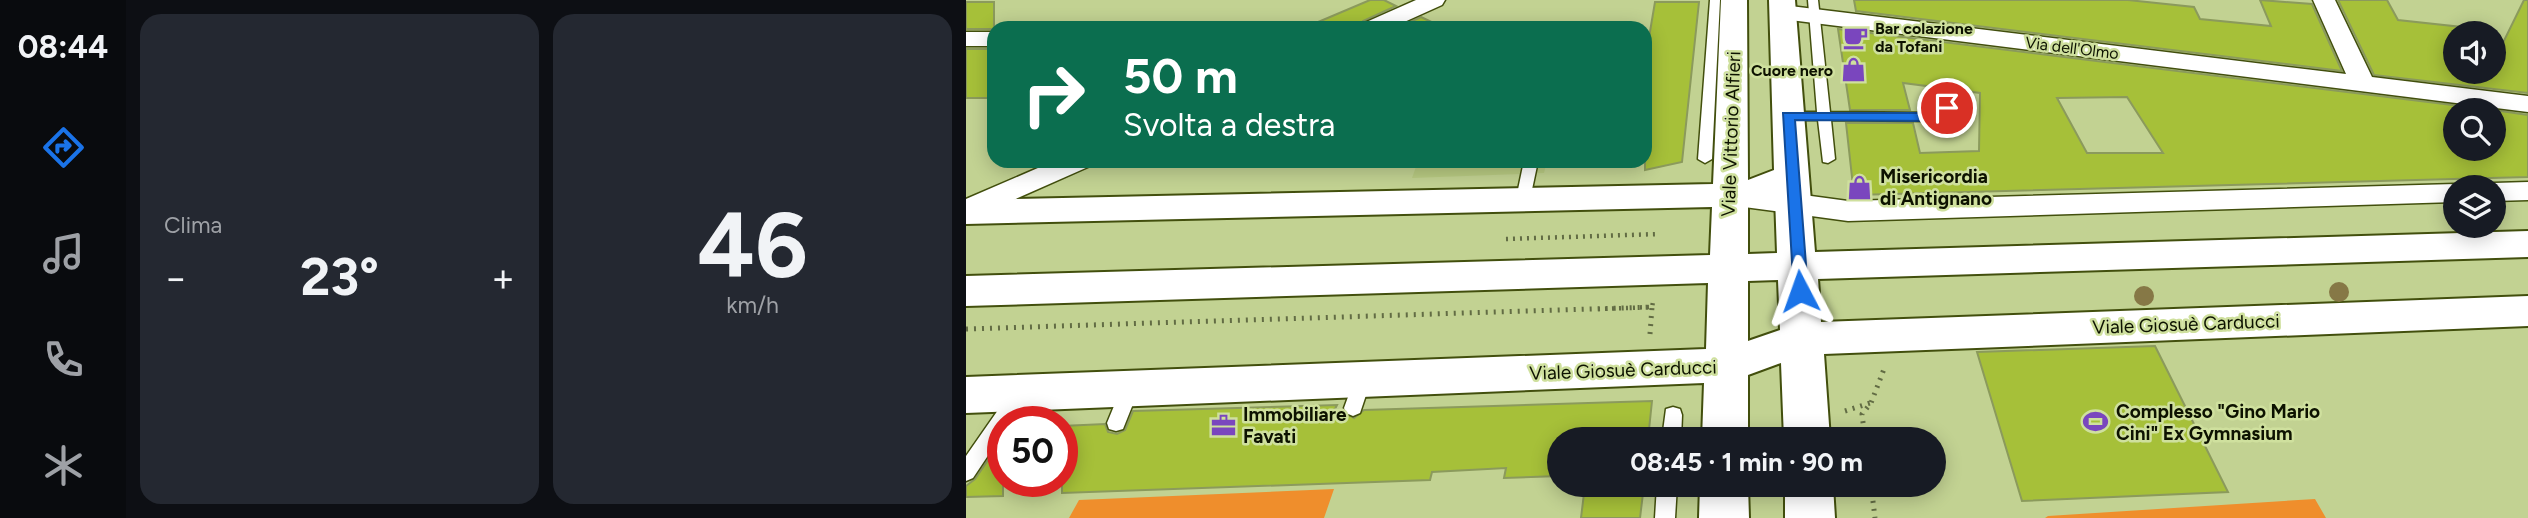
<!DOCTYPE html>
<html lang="it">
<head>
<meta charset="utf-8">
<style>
	body { margin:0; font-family:Figtree,sans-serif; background:#242831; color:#f1f3f6; height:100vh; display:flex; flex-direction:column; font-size:26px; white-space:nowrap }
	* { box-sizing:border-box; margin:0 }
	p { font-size:23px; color:#9ea1a6 }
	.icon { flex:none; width:38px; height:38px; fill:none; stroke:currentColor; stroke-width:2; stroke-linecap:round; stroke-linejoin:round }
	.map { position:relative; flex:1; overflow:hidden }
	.details { display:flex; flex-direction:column; gap:14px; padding:14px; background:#0d0f14; width:840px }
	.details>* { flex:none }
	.banner { position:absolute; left:21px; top:21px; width:665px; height:147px; border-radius:21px; box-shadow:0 4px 18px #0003; background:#0b6e4f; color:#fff; overflow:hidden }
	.controls { position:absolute; left:1477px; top:21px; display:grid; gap:14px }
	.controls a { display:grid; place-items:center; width:63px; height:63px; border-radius:50%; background:#171b24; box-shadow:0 4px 18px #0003; font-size:35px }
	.speed { position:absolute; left:21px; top:406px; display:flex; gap:14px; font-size:35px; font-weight:700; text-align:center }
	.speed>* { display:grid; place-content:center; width:91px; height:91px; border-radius:50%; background:#171b24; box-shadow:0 4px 18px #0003; line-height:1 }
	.speed .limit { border:10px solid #d22; background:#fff; color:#111 }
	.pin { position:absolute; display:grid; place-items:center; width:60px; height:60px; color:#fff; margin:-30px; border:4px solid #fff; border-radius:50%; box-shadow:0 2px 7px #0007 }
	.me { position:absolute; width:77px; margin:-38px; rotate:356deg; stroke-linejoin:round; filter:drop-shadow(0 0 5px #0008) }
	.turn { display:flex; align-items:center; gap:24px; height:147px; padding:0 21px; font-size:32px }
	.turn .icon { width:91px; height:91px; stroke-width:2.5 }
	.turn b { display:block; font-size:49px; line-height:60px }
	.big { font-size:52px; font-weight:700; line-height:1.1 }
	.details .card { flex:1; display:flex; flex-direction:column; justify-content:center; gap:10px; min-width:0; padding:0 24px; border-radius:21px; background:#242831 }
	.details .dial { align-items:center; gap:0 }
	.dial b { font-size:91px; line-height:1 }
	.heat { display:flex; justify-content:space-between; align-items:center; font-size:38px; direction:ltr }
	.details .tiles { flex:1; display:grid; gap:14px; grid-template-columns:repeat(2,1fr) }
	.trip { position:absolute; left:581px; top:427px; width:399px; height:70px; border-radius:35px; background:#171b24; box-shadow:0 4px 18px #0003; font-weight:700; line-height:70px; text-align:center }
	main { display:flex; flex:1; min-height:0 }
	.menu { display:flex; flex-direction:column; width:126px; justify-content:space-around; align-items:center; background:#090b0e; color:#9ea1a6 }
	.menu .icon { width:49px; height:49px }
	.menu .on { color:#1a73e8 }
	.menu b { font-size:32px; color:#f1f3f6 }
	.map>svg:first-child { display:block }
	.built { fill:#b8ca82 }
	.green { fill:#ef8e2c }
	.building { fill:#a6c039; stroke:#8b9a5c; stroke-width:2; fill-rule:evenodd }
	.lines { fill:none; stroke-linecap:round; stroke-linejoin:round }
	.lane-casing { stroke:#424f0d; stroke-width:3 }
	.street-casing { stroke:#424f0d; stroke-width:3 }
	.secondary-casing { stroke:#424f0d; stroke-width:4 }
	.path-far1 { stroke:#626c44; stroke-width:4.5; stroke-dasharray:2 5; stroke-linecap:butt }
	.path { stroke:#626c44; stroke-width:5; stroke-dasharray:2 6; stroke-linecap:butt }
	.lane { fill:#fff; fill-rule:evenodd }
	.street { fill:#fff; fill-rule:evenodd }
	.secondary { fill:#fff; fill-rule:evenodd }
	.tree { fill:#867846 }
	.route { fill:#1a73e8; stroke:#114b97; stroke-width:2 }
	.labels { text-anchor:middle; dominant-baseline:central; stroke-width:5; stroke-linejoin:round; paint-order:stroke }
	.far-poi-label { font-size:16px; font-weight:bold; fill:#0d1200; stroke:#cfe09e; text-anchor:start }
	.far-street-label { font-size:16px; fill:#0d1200; stroke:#cfe09e }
	.street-label { font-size:19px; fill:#0d1200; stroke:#cfe09e }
	.poi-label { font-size:19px; font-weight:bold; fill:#0d1200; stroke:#cfe09e; text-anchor:start }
</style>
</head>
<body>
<main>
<nav class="menu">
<b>08:44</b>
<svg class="icon on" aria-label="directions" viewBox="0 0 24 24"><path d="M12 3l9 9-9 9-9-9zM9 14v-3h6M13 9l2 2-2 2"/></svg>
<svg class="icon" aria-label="music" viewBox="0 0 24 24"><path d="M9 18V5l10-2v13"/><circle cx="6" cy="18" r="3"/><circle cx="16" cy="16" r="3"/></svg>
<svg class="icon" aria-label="phone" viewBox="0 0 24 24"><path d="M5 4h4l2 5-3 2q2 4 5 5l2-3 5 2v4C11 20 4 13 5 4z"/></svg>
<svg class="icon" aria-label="climate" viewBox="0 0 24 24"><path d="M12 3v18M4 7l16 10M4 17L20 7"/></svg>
</nav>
<section class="details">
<div class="tiles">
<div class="card"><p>Clima</p>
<div class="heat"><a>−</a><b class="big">23°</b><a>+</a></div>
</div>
<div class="card dial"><b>46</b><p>km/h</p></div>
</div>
</section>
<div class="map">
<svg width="1562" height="518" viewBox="0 0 1562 518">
	<rect width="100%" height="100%" fill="#c2d292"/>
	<path class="built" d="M452,161H581L578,173L446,178Z"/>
	<path class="green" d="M368,489L358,518H103L113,500Z
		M1349,499L1360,518H1079L1082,516Z"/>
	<path class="building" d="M404,0H418L430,6L397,21L392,28H338Z
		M888,0H1162L1228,7L1234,19L1305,26L1294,0L1346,4L1376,71L890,11Z
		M1372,0H1421L1432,20L1496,27L1499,33H1489V72H1519L1521,75L1528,72V61L1558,0H1562V93L1408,75Z
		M0,2H28V29H0Z
		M689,2H733L716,162L679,170V61Z
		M455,17L478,28H431Z
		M872,29L1527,110H1489V149H1528V110L1562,115V177L888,195L880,123H947L954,153L1013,151L1014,93L937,83L944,110H884ZM1161,97L1197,153H1121L1091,98Z
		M0,49H28V98H0Z
		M1189,346L1262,492L1056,501L1011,352Z
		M686,401L682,439H593V476L538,478L540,468L466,472L464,480L96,493V426L139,424L142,432L151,434L159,430L167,411L371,405L368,411H376L388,418L398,410Z
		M37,438V496L0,497V486L9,479Z
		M619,485H678L674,518H615Z"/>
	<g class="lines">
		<defs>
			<path id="lane" d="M744,0H754L746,159L739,163L732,159Z
				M842,0H852L864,112L966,113L987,96H997L998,99L969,121L865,120L869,159L862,163L857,162L852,120H822L815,116L822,112H851Z
				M558,161H572L564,199L557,204L550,199Z
				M396,373L402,375L405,380L394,413L387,416L380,413L378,408L390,375Z
				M164,382L170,384L173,389L157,429L150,431L143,429L141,423L155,389L158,384Z
				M52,387L58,390L61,395L44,422H37V433L7,478L0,481V456L46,390Z
				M707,407L714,409L716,415L715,439H696L700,409Z
				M691,485H711L709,518H689Z"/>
			<path id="street" d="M450,0H479L476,5L425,28H395L398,23Z
				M1347,0H1369L1406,77L1562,96V112L816,19L805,12L816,5L1380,74Z
				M0,32H28V46H0Z
				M88,161H126L122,167L0,221V199Z
				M1562,182V200L1528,201V187H1517L1528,183Z
				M1489,184L1500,187H1489V202L882,221L763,205L753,202L748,195L753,188L763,185L882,201Z"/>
			<path id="secondary" d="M755,0H781L782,180L808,170L803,0H829L849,252L1562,231V257L852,279L855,322L1562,296V326L858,354L864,439H818L815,363L782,375V439H736L738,383L0,413V377L740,349L742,283L0,306V276L744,255L746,207L0,224V200L747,184ZM809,197L811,253L782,254V203ZM812,280L814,330L782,341V281Z
				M734,485H782L783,518H733Z
				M819,485H867L869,518H819Z"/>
		</defs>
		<use href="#lane" class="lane-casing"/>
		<use href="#street" class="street-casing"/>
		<use href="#secondary" class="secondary-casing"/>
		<path class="path-far1" d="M540,239L693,234
			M632,309L686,307L687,302"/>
		<path class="path" d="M0,329L686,307
			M684,334L686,307
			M879,411L904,403
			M899,439L896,414L905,403L918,369
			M905,485L909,518"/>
		<use href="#lane" class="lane"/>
		<use href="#street" class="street"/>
		<use href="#secondary" class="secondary"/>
	</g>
	<g class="tree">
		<circle cx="1373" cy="292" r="10"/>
		<circle cx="1178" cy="296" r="10"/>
	</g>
	<path class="route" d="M981,104L987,108L969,121L829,120L842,291L840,295H828L817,113H966Z"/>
	<defs>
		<symbol id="cafe-bare" viewBox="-9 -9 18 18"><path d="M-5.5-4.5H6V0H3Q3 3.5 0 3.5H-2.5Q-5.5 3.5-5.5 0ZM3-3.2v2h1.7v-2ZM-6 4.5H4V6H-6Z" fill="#7a46be" stroke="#cfe09e" stroke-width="2.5" paint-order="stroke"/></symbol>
		<symbol id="shop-bare" viewBox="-9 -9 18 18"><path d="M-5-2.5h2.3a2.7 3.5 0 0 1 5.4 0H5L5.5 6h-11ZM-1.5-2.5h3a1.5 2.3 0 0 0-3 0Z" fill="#7a46be" stroke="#cfe09e" stroke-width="2.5" paint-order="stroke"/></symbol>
		<symbol id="stadium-bare" viewBox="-9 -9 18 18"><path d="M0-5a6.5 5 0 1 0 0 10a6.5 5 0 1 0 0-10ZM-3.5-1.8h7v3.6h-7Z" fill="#7a46be" stroke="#cfe09e" stroke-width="2.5" paint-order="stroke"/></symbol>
		<symbol id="office-bare" viewBox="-9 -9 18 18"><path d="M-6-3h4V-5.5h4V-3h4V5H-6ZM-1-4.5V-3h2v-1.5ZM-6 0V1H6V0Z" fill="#7a46be" stroke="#cfe09e" stroke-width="2.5" paint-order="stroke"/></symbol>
	</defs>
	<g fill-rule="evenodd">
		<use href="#cafe-bare" x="872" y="20" width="35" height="35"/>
		<use href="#shop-bare" x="870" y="52" width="35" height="35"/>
		<use href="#shop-bare" x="876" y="170" width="35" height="35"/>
		<use href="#stadium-bare" x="1112" y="404" width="35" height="35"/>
		<use href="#office-bare" x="240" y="408" width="35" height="35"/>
	</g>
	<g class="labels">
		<g class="far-poi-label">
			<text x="909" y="28">Bar colazione<tspan x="909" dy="18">da Tofani</tspan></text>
			<text x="867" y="70" text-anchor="end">Cuore nero</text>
		</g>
		<g class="far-street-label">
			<text transform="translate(1106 48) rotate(7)">Via dell'Olmo</text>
		</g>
		<g class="street-label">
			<text transform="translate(765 134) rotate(-88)">Viale Vittorio Alfieri</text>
			<text transform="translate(1220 324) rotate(-2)">Viale Giosuè Carducci</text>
			<text transform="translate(657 370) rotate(-2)">Viale Giosuè Carducci</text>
		</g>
		<g class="poi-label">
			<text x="914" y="176">Misericordia<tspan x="914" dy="22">di Antignano</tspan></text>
			<text x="1150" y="411">Complesso "Gino Mario<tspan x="1150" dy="22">Cini" Ex Gymnasium</tspan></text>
			<text x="277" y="414">Immobiliare<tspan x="277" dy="22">Favati</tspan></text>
		</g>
	</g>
</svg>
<div class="controls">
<a><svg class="icon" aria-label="sound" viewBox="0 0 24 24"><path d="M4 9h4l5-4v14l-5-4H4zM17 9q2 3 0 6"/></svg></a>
<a><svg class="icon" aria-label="search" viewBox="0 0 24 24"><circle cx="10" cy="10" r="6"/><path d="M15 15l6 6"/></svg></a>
<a><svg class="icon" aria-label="layers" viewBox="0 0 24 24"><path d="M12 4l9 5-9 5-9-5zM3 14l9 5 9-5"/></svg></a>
</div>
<div class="speed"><div class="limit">50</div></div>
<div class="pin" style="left:981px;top:108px;background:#d93025"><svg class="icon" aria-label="arrive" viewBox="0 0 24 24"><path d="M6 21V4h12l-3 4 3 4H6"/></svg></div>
<svg class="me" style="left:834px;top:291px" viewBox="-20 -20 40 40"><path d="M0-17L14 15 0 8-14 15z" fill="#1a73e8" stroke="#fff" stroke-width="4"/></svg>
<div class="trip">08:45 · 1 min · 90 m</div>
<div class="banner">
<div class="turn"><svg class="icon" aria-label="right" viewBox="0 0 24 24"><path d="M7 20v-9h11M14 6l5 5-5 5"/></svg><div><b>50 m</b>Svolta a destra</div></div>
</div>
</div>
</main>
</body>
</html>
